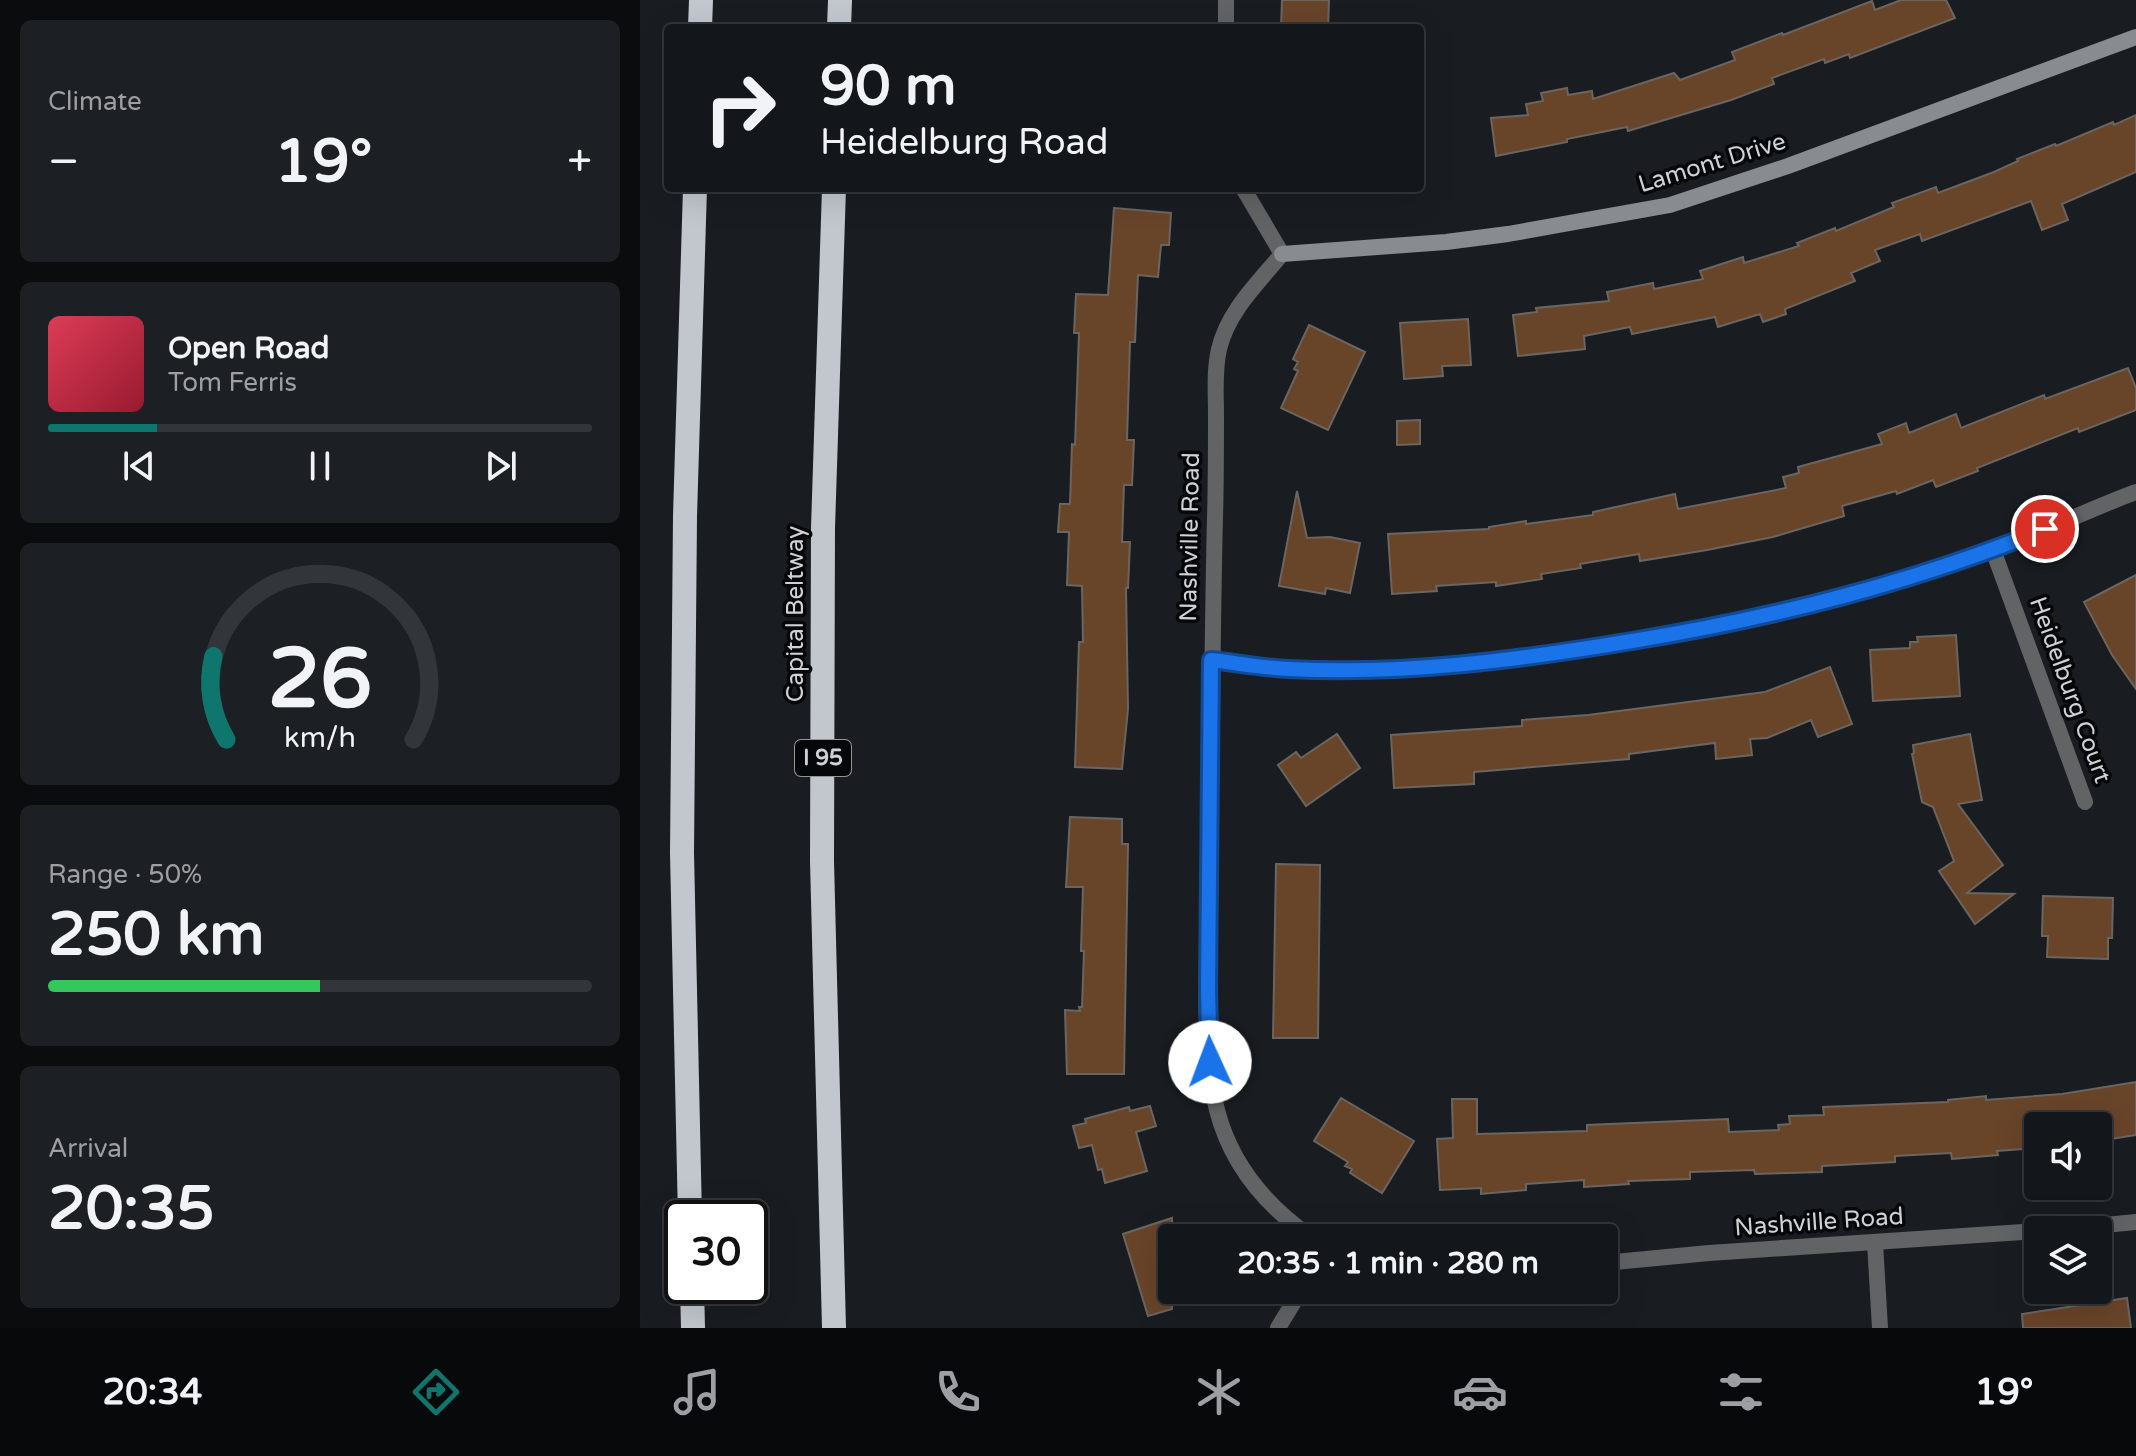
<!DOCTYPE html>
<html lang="en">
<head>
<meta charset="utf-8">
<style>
	body { margin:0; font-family:"Varela Round",sans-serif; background:#1c1f23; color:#f1f3f6; height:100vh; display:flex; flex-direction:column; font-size:30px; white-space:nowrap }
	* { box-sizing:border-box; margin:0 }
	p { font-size:26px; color:#9d9fa2 }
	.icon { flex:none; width:44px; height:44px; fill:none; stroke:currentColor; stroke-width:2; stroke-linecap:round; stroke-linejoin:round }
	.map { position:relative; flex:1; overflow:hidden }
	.panel { display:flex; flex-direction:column; gap:20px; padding:20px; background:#0a0c0e; width:640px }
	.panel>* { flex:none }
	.hud { position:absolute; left:24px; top:24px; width:760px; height:168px; border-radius:8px; box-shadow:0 8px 32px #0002,0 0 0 2px #323539; background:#13161a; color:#f1f3f6; overflow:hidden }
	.fabs { position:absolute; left:1384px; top:1112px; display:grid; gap:16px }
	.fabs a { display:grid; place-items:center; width:88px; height:88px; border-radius:8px; background:#13161a; box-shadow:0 8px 32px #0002,0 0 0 2px #323539; font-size:40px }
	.speed { position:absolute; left:24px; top:1200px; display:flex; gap:16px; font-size:40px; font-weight:700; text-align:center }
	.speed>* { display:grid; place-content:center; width:104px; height:104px; border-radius:50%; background:#13161a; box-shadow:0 8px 32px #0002,0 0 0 2px #323539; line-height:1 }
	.speed .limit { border:4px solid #111; border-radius:12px; background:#fff; color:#111 }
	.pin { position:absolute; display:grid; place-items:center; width:68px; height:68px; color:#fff; margin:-34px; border:4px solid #fff; border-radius:50%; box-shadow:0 2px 8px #0007 }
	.me { position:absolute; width:88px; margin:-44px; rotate:358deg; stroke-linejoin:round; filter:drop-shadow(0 0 6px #0008) }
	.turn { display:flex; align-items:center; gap:28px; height:168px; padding:0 24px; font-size:36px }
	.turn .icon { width:104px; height:104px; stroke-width:2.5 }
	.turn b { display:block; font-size:56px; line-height:68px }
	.big { font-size:60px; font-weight:700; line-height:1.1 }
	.panel .tile { flex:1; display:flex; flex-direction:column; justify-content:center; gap:12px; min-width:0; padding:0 28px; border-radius:12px; background:#1c1f23 }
	.panel .dial { align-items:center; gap:0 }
	.dial svg { height:208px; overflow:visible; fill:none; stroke:#323539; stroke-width:7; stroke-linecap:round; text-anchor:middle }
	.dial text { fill:#f1f3f6; stroke:none }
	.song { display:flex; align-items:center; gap:24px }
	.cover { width:96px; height:96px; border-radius:12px; background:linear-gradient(135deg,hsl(350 70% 55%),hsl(350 70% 35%)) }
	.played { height:8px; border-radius:4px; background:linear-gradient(90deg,#0f766e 20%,#323539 20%) }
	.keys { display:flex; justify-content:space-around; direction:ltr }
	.heat { display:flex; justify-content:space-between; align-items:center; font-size:44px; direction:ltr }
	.charge { height:12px; border-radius:6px; background:linear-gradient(90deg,#34c759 50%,#323539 0) }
	.trip { position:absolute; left:518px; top:1224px; width:460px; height:80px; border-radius:8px; background:#13161a; box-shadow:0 8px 32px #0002,0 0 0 2px #323539; font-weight:700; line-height:80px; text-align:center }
	.dock { display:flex; height:128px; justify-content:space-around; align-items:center; background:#08090a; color:#9d9fa2 }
	.dock .icon { width:56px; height:56px }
	.dock .active { color:#0f766e }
	.dock b { font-size:36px; color:#f1f3f6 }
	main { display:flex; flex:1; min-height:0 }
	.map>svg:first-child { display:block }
	.building { fill:#684429; stroke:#6b6560; stroke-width:2 }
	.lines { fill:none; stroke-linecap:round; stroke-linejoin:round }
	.street { stroke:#616365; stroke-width:16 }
	.secondary { stroke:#888b8f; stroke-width:16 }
	.highway { stroke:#c2c7ce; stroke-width:24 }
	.route-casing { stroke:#114b97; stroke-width:20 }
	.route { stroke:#1a73e8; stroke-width:14 }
	.labels { text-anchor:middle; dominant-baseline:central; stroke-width:7; stroke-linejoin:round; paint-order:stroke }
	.shield { fill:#060709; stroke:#939598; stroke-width:2 }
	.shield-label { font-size:22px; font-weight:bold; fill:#cfd2d5 }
	.street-label { font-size:24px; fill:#cfd2d5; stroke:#060709 }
</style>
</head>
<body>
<main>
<section class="panel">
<div class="tile"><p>Climate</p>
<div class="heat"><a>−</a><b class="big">19°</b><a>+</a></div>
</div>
<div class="tile">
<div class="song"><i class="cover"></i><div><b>Open Road</b><p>Tom Ferris</p></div></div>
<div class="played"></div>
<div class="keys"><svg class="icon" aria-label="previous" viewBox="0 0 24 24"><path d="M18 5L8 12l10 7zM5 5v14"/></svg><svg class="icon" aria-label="pause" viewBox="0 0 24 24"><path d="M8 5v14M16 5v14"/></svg><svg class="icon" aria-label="next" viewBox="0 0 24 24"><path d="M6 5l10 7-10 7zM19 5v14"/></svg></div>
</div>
<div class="tile dial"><svg viewBox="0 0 100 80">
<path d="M14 69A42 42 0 1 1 86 69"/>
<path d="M14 69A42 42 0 0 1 9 37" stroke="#0f766e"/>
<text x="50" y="56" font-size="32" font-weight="700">26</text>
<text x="50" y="72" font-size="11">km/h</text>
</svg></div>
<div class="tile"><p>Range · 50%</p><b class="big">250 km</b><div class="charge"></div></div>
<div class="tile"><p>Arrival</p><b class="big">20:35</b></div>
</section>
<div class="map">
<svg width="1496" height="1328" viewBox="0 0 1496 1328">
	<rect width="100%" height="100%" fill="#191d22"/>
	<path class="building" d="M642,0H689L688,28H641Z
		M1261,0H1306L1315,18L1210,58L1209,54L1185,63L1184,59L1132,78L1134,84L1091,100L988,131L987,127L927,139V142L856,156L851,118L888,115L886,104L903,101L901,93L927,88L928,95L952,91L953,99L1034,73L1040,80L1095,60L1092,52L1142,33L1143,35L1232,1L1235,10Z
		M1496,115V172L1422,204L1428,220L1402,230L1391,201L1282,241L1280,234L1235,250L1240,261L1211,273L1215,281L1145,309L1146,314L1123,322L1120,314L1078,327L1075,317L992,334L990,327L944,336L945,349L878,356L873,315L897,312L896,308L969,301L967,292L1013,283L1014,289L1063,279L1060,271L1103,257L1104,263L1159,246L1157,243L1195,228L1196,231L1254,207L1252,203L1296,187L1298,193L1354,172L1378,161L1377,159L1415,144L1416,146L1473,122L1474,125Z
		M474,208L531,213L529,245H521L518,277L498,275L495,342H490L487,440H494L492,485H484L482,542H490L488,588H486L488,709L482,769L435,767L439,642H443L442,586L427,585L429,532H418L420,504H430L432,444L435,445L439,333H434L436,294L468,295Z
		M828,319L831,365L802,366L803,376L764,379L760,323Z
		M669,325L725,352L688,430L641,408L658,371L654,369L658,362L653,359Z
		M1488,368L1496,388V410L1439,432L1438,428L1337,468L1338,471L1296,487L1293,480L1257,494L1256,491L1202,506L1204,516L1133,537L1067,550L1000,561L999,554L940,564L941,568L901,574L902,579L856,586V582L796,586L797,591L752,594L748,534L849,529V527L886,521V524L953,515V512L1035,494L1038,509L1146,488L1143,477L1159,473L1158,467L1242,444L1238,434L1266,423L1269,433L1316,414L1321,428L1404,395L1405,399Z
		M780,420V444L757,445V421Z
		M657,491L667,538L690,537L720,543L710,593L686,588L685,594L639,586Z
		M1496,575V689L1472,655L1444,602Z
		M1316,635L1320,696L1233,701L1230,650L1270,648V642H1278L1277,637Z
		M1190,667L1212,724L1178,737L1171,720L1127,738L1110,739L1112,755L1076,759L1075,743L989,754V759L834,772V784L754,788L751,735L882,726V720L948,715L1125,692Z
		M697,734L720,768L666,806L638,765L656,752L661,758Z
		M1330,734L1342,800L1318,804L1363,865L1327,893L1374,894L1335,924L1299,871L1314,861L1293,807L1282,802L1272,754L1274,753L1273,745Z
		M430,817L482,819V844H488L484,1074H427L425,1010L440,1011L439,1007H442L444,951H441L443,887H426Z
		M636,864L680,865L678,1038H633Z
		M1403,896L1473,898L1472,938H1468V959L1407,957L1408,936H1402Z
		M1496,1082V1135L1458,1141V1126H1396L1398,1148L1357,1151L1358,1155L1312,1159L1311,1153L1255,1156V1162L1182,1166V1172L1115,1174L1114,1170L1050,1172V1179L988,1181L989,1184L944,1187V1180L886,1184V1190L841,1194V1188L800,1190L797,1139L813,1138L812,1099H837V1134L947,1131V1125L1088,1119L1089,1132L1139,1130L1138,1125L1150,1124L1149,1116L1184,1115L1183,1107L1308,1102V1100L1346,1096V1100L1422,1094Z
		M701,1098L774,1141L742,1193L710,1173L712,1169L705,1166L708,1162L674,1141Z
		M510,1106L516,1126L496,1132L507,1171L465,1183L462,1169L458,1170L452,1145L439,1148L433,1126L446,1123L445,1119L489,1107L490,1111Z
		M532,1218V1309L508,1316L483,1234Z
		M1487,1298L1491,1328H1383L1382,1314Z"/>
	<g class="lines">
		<path class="street" d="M586,0V28
			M603,188L642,254C618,283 588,311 579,349C574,371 576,393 576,415C576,449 576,484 575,518C572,637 572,756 570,875C568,946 560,1042 577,1110C591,1165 626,1206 672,1238
			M1353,550L1445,802
			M571,660C597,663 623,668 649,669C752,674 855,663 957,646C1091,625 1221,594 1350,551C1400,534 1447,510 1496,492
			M1413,1230L1496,1222
			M1235,1243L1240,1328
			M964,1263L1069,1253L1398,1231
			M638,1328L661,1290"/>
		<path class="secondary" d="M642,254L806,242L868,234L1030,205L1148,166L1496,37"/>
		<path class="highway" d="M60,28L61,0
			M199,28L200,0
			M194,188L183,528L182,861L194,1328
			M50,1218L42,853L45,516L55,188
			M52,1286L53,1328"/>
	</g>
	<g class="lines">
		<defs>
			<path id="route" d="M570,1062L568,990L571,660C597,663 623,668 649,669C764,675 878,660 992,641C1133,618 1272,583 1405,529"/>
		</defs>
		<use href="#route" class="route-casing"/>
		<use href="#route" class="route"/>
	</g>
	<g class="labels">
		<rect class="shield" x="155" y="740" width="56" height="36" rx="6"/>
		<g class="shield-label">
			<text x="183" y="758">I 95</text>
		</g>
		<g class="street-label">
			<text transform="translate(1072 163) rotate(-17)">Lamont Drive</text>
			<text transform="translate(550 537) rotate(-89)">Nashville Road</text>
			<text transform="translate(155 614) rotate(-90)">Capital Beltway</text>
			<text transform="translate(1430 690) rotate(70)">Heidelburg Court</text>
			<text transform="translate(1179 1222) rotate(-4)">Nashville Road</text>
		</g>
	</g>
</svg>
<div class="fabs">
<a><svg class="icon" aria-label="sound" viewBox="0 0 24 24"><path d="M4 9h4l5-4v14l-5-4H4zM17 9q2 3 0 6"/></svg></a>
<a><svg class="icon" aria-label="layers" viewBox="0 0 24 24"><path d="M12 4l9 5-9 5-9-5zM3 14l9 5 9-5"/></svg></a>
</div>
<div class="speed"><div class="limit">30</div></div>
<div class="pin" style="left:1405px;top:529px;background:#d93025"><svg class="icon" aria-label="arrive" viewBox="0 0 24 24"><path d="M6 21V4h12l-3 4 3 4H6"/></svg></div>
<svg class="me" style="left:570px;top:1062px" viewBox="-20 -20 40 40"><circle r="19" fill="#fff"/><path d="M0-13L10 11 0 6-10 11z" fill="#1a73e8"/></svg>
<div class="trip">20:35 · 1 min · 280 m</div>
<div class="hud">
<div class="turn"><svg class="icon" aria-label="right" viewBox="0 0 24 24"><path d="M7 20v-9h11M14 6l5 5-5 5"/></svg><div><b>90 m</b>Heidelburg Road</div></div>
</div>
</div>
</main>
<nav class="dock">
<b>20:34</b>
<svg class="icon active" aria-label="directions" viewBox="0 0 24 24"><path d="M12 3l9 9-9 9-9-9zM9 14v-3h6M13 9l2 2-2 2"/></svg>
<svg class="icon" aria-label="music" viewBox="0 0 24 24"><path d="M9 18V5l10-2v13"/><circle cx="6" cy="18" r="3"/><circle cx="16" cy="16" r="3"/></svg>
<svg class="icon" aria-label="phone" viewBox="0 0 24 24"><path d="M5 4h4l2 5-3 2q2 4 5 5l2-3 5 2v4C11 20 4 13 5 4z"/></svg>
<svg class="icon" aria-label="climate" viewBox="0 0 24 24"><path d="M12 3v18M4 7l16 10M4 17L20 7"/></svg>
<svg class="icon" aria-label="car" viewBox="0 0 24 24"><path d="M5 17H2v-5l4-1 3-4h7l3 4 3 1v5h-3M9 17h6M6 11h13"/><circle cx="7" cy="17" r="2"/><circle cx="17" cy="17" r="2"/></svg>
<svg class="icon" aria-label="filters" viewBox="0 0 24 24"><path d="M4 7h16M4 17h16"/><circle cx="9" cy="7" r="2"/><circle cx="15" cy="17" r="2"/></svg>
<b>19°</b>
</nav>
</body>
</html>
